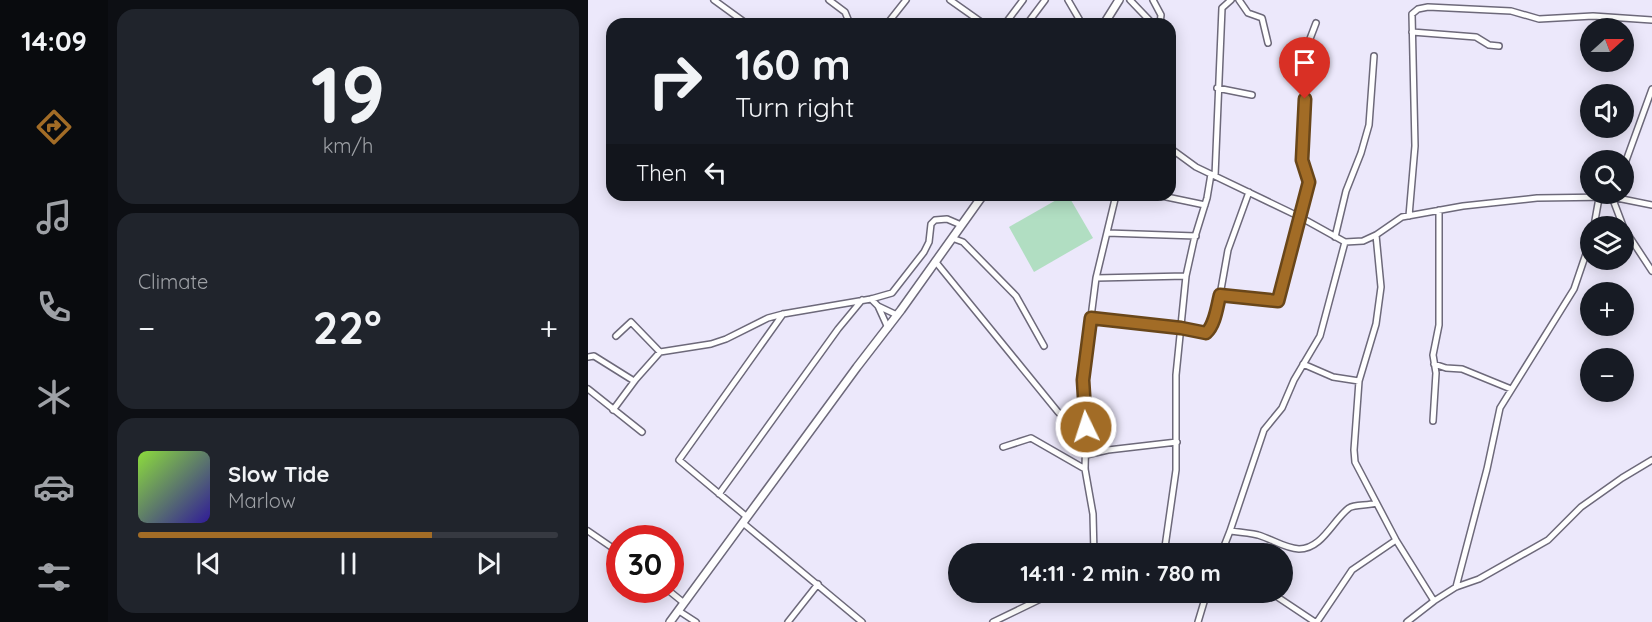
<!DOCTYPE html>
<html lang="en">
<head>
<meta charset="utf-8">
<style>
	body { margin:0; font-family:Quicksand,sans-serif; background:#20242c; color:#f1f3f6; height:100vh; display:flex; flex-direction:column; font-size:22px; white-space:nowrap }
	* { box-sizing:border-box; margin:0 }
	p { font-size:20px; color:#9ea1a6 }
	.icon { flex:none; width:33px; height:33px; fill:none; stroke:currentColor; stroke-width:2; stroke-linecap:round; stroke-linejoin:round }
	.map { position:relative; flex:1; overflow:hidden }
	.details { display:flex; flex-direction:column; gap:9px; padding:9px; background:#0d0f14; width:480px }
	.details>* { flex:none }
	.guide { position:absolute; left:18px; top:18px; width:570px; height:183px; border-radius:18px; box-shadow:0 3px 15px #0003; background:#171b24; color:#f1f3f6; overflow:hidden }
	.needle { width:39px; rotate:69deg }
	.controls { position:absolute; left:992px; top:18px; display:grid; gap:12px }
	.controls a { display:grid; place-items:center; width:54px; height:54px; border-radius:50%; background:#171b24; box-shadow:0 3px 15px #0003; font-size:30px }
	.speed { position:absolute; left:18px; top:525px; display:flex; gap:12px; font-size:30px; font-weight:700; text-align:center }
	.speed>* { display:grid; place-content:center; width:78px; height:78px; border-radius:50%; background:#171b24; box-shadow:0 3px 15px #0003; line-height:1 }
	.speed .limit { border:9px solid #d22; background:#fff; color:#111 }
	.pin { position:absolute; display:grid; place-items:center; width:51px; height:51px; color:#fff; margin:-62px -26px; border-radius:50% 50% 50% 0; rotate:-45deg; box-shadow:0 0 6px #0007 }
	.pin .icon { rotate:45deg }
	.me { position:absolute; width:66px; margin:-33px; rotate:356deg; stroke-linejoin:round; filter:drop-shadow(0 0 4px #0008) }
	.turn { display:flex; align-items:center; gap:21px; height:126px; padding:0 30px; font-size:27px }
	.turn .icon { width:78px; height:78px; stroke-width:2.5 }
	.turn b { display:block; font-size:42px; line-height:51px }
	.then { display:flex; align-items:center; height:57px; padding:0 30px; background:#0003; gap:12px; font-size:22px }
	.big { font-size:45px; font-weight:800; line-height:1.1 }
	.details .widget { flex:1; display:flex; flex-direction:column; justify-content:center; gap:9px; min-width:0; padding:0 21px; border-radius:18px; background:#20242c }
	.details .dial { align-items:center; gap:0 }
	.dial b { font-size:78px; line-height:1 }
	.song { display:flex; align-items:center; gap:18px }
	.cover { width:72px; height:72px; border-radius:9px; background:linear-gradient(135deg,hsl(90 70% 55%),hsl(250 70% 35%)) }
	.played { height:6px; border-radius:3px; background:linear-gradient(90deg,#a26c26 70%,#363941 70%) }
	.keys { display:flex; justify-content:space-around; direction:ltr }
	.heat { display:flex; justify-content:space-between; align-items:center; font-size:33px; direction:ltr }
	.trip { position:absolute; left:360px; top:543px; width:345px; height:60px; border-radius:30px; background:#171b24; box-shadow:0 3px 15px #0003; font-weight:800; line-height:60px; text-align:center }
	main { display:flex; flex:1; min-height:0 }
	.dock { display:flex; flex-direction:column; width:108px; justify-content:space-around; align-items:center; background:#090b0e; color:#9ea1a6 }
	.dock .icon { width:42px; height:42px }
	.dock .active { color:#a26c26 }
	.dock b { font-size:27px; color:#f1f3f6 }
	.map>svg:first-child { display:block }
	.green { fill:#b1dec2 }
	.lines { fill:none; stroke-linecap:round; stroke-linejoin:round }
	.minor-casing { stroke:#6d697a; stroke-width:8 }
	.tertiary-casing { stroke:#6d697a; stroke-width:10 }
	.minor { stroke:#fff; stroke-width:5 }
	.tertiary { stroke:#fff; stroke-width:7 }
	.route-casing { stroke:#694619; stroke-width:15 }
	.route { stroke:#a26c26; stroke-width:10 }
</style>
</head>
<body>
<main>
<nav class="dock">
<b>14:09</b>
<svg class="icon active" aria-label="directions" viewBox="0 0 24 24"><path d="M12 3l9 9-9 9-9-9zM9 14v-3h6M13 9l2 2-2 2"/></svg>
<svg class="icon" aria-label="music" viewBox="0 0 24 24"><path d="M9 18V5l10-2v13"/><circle cx="6" cy="18" r="3"/><circle cx="16" cy="16" r="3"/></svg>
<svg class="icon" aria-label="phone" viewBox="0 0 24 24"><path d="M5 4h4l2 5-3 2q2 4 5 5l2-3 5 2v4C11 20 4 13 5 4z"/></svg>
<svg class="icon" aria-label="climate" viewBox="0 0 24 24"><path d="M12 3v18M4 7l16 10M4 17L20 7"/></svg>
<svg class="icon" aria-label="car" viewBox="0 0 24 24"><path d="M5 17H2v-5l4-1 3-4h7l3 4 3 1v5h-3M9 17h6M6 11h13"/><circle cx="7" cy="17" r="2"/><circle cx="17" cy="17" r="2"/></svg>
<svg class="icon" aria-label="filters" viewBox="0 0 24 24"><path d="M4 7h16M4 17h16"/><circle cx="9" cy="7" r="2"/><circle cx="15" cy="17" r="2"/></svg>
</nav>
<section class="details">
<div class="widget dial"><b>19</b><p>km/h</p></div>
<div class="widget"><p>Climate</p>
<div class="heat"><a>−</a><b class="big">22°</b><a>+</a></div>
</div>
<div class="widget">
<div class="song"><i class="cover"></i><div><b>Slow Tide</b><p>Marlow</p></div></div>
<div class="played"></div>
<div class="keys"><svg class="icon" aria-label="previous" viewBox="0 0 24 24"><path d="M18 5L8 12l10 7zM5 5v14"/></svg><svg class="icon" aria-label="pause" viewBox="0 0 24 24"><path d="M8 5v14M16 5v14"/></svg><svg class="icon" aria-label="next" viewBox="0 0 24 24"><path d="M6 5l10 7-10 7zM19 5v14"/></svg></div>
</div>
</section>
<div class="map">
<svg width="1064" height="622" viewBox="0 0 1064 622">
	<rect width="100%" height="100%" fill="#ece8fb"/>
	<path class="green" d="M477,195H480L505,238L446,272L421,227Z"/>
	<g class="lines">
		<defs>
			<path id="minor" d="M126,0L159,24
				M241,0L257,12L262,24
				M362,0L396,24
				M480,0L494,24
				M542,0L565,24
				M565,0L573,15L572,24
				M651,0L660,13L674,18L680,43
				M299,24L318,0
				M417,24L435,0
				M439,24L457,0
				M824,32L888,37L901,45L911,46
				M629,88L664,95
				M582,148L608,167L712,217L757,242L775,241L788,235L814,217L875,206L949,198L1024,197L1064,205
				M1035,169L1064,89
				M627,176L634,8L643,0
				M1027,194L1024,197L1035,226
				M569,195L617,205
				M821,216L827,146L824,14L830,9L840,7L923,11L951,19L1005,16L1064,20
				M1006,226L1011,198
				M1035,227L1064,271
				M519,233L608,236
				M788,235L793,287L788,324L771,381L766,450L767,462L808,540L846,601
				M747,237L758,191L773,153L781,125L786,56
				M364,238L375,242L428,296L456,346
				M347,261L470,412L498,440
				M508,278L598,276
				M632,295L686,302L691,298L721,182L714,165V144L720,44L728,23
				M283,299L290,306L300,328
				M290,306L309,315
				M503,318L593,328L615,333L621,332L632,295L640,250L661,192
				M28,336L43,322L72,352
				M0,357L6,356L46,381
				M715,364L745,377L771,381
				M846,364L858,368L874,369L923,389
				M0,389L54,432
				M25,410L48,379L72,352L123,344L138,339L180,318L195,314L283,299L304,293L336,252L341,242L343,224L347,220L359,219L373,225
				M845,421L848,373L845,355L851,325V210
				M415,447L443,438L497,469
				M498,455L520,450L589,442
				M131,494L250,329L274,300
				M159,517L91,460L195,314
				M155,523L274,622
				M0,531L32,553
				M642,531C651,532 661,533 670,535C684,539 696,548 711,549C734,549 745,520 761,508C767,504 780,506 788,503
				M506,554L505,514L497,469L498,427L495,380L508,278L528,195
				M576,554L588,470V375L598,276L606,240L619,198L623,174
				M633,554L642,531L676,430L694,408L706,380L732,336L757,242
				M868,587L899,469L912,408L986,289L1002,242
				M80,590L96,603
				M682,592L727,622
				M91,611L108,622
				M200,622L230,584
				M405,622L467,592
				M610,622L619,592
				M729,622L764,570L808,540
				M819,622L846,601L868,587L891,579L960,540L993,507L1034,478L1064,460"/>
			<path id="tertiary" d="M516,24L531,0
				M82,622L269,367L313,310L395,195"/>
		</defs>
		<use href="#minor" class="minor-casing"/>
		<use href="#tertiary" class="tertiary-casing"/>
		<use href="#minor" class="minor"/>
		<use href="#tertiary" class="tertiary"/>
	</g>
	<g class="lines">
		<defs>
			<path id="route" d="M498,427L495,380L503,318L593,328L618,333C627,325 629,307 632,295L690,301L721,182L714,160L717,99"/>
		</defs>
		<use href="#route" class="route-casing"/>
		<use href="#route" class="route"/>
	</g>
</svg>
<div class="controls">
<a><svg class="needle" viewBox="-14 -14 28 28"><path d="M0-13l5 13h-10z" fill="#e53935"/><path d="M0 13l5-13h-10z" fill="#9ea1a6"/></svg></a>
<a><svg class="icon" aria-label="sound" viewBox="0 0 24 24"><path d="M4 9h4l5-4v14l-5-4H4zM17 9q2 3 0 6"/></svg></a>
<a><svg class="icon" aria-label="search" viewBox="0 0 24 24"><circle cx="10" cy="10" r="6"/><path d="M15 15l6 6"/></svg></a>
<a><svg class="icon" aria-label="layers" viewBox="0 0 24 24"><path d="M12 4l9 5-9 5-9-5zM3 14l9 5 9-5"/></svg></a>
<a>+</a>
<a>−</a>
</div>
<div class="speed"><div class="limit">30</div></div>
<div class="pin" style="left:717px;top:99px;background:#d93025"><svg class="icon" aria-label="arrive" viewBox="0 0 24 24"><path d="M6 21V4h12l-3 4 3 4H6"/></svg></div>
<svg class="me" style="left:498px;top:427px" viewBox="-20 -20 40 40"><circle r="17" fill="#a26c26" stroke="#fff" stroke-width="3"/><path d="M0-11L8 9 0 5-8 9z" fill="#fff"/></svg>
<div class="trip">14:11 · 2 min · 780 m</div>
<div class="guide">
<div class="turn"><svg class="icon" aria-label="right" viewBox="0 0 24 24"><path d="M7 20v-9h11M14 6l5 5-5 5"/></svg><div><b>160 m</b>Turn right</div></div>
<div class="then">Then<svg class="icon" aria-label="left" viewBox="0 0 24 24"><path d="M17 20v-9H6M10 6l-5 5 5 5"/></svg></div>
</div>
</div>
</main>
</body>
</html>
